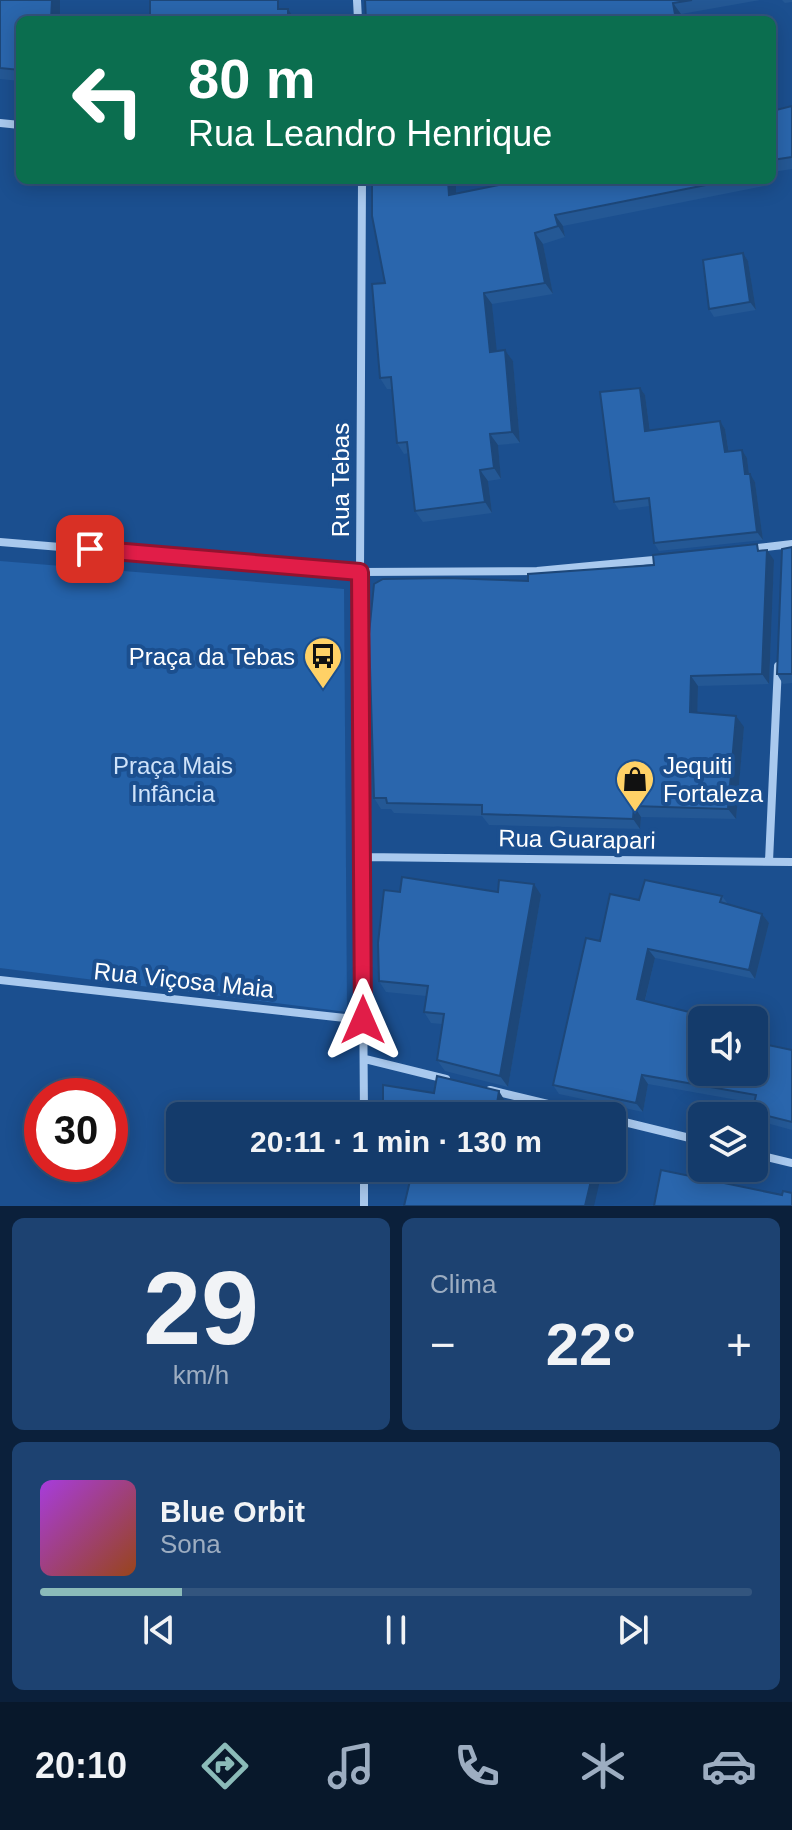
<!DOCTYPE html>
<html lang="pt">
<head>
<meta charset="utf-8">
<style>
	body { margin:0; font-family:Helvetica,sans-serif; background:#1d4271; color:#f1f3f6; height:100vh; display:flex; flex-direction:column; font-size:30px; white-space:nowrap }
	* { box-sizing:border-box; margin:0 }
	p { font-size:26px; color:#9dadc1 }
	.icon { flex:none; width:44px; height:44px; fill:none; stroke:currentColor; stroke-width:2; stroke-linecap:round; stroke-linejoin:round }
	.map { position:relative; height:1206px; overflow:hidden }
	.details { display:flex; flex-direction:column; gap:12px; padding:12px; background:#0b203b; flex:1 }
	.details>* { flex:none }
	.guide { position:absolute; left:16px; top:16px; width:760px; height:168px; border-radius:12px; box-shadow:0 4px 20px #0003,0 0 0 2px #33557e; background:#0b6e4f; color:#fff; overflow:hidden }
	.tools { position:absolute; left:688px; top:1006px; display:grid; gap:16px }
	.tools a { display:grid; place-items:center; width:80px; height:80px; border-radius:12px; background:#143b6b; box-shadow:0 4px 20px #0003,0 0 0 2px #33557e; font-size:40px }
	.speed { position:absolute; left:24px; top:1078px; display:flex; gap:16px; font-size:40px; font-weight:700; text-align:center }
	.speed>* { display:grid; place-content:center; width:104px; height:104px; border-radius:50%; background:#143b6b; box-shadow:0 4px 20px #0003,0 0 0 2px #33557e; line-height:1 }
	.speed .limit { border:12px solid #d22; background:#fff; color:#111 }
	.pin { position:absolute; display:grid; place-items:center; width:68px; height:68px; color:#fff; margin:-34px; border-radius:16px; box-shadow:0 4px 12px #0006 }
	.me { position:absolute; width:88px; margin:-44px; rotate:0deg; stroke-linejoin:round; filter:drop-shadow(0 0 6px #0008) }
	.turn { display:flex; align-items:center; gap:28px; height:168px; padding:0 40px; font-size:36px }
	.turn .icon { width:104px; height:104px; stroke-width:2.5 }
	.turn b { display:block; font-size:56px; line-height:68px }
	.big { font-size:60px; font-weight:700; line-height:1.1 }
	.details .tile { flex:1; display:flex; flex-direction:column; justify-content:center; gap:12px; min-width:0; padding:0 28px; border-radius:12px; background:#1d4271 }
	.details .dial { align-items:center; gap:0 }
	.dial b { font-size:104px; line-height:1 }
	.song { display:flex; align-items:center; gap:24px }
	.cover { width:96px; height:96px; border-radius:12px; background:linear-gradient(135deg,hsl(280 70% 55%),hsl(20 70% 35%)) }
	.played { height:8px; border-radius:4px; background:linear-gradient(90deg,#8bbbb9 20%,#33557e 20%) }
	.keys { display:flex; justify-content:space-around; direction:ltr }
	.heat { display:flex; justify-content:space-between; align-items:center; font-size:44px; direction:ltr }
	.details .tiles { flex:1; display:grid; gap:12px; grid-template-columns:1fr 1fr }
	.tile:last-child { grid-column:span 2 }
	.trip { position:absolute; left:166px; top:1102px; width:460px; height:80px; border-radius:12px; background:#143b6b; box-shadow:0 4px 20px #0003,0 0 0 2px #33557e; font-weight:700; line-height:80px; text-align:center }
	.dock { display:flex; height:128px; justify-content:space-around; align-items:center; background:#08182b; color:#9dadc1 }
	.dock .icon { width:56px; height:56px }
	.dock .current { color:#8bbbb9 }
	.dock b { font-size:36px; color:#f1f3f6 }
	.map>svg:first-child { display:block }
	.green { fill:#2461a8 }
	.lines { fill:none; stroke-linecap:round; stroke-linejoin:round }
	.minor { stroke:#a9c9ee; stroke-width:8 }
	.wall { fill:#245895 }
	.shaded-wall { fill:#1d4779 }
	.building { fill:#2a66ad; stroke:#1d4779; stroke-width:2 }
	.route-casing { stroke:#92132f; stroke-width:20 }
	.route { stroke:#e11d48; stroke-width:14 }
	.labels { text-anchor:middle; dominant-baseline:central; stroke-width:8; stroke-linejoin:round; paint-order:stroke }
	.street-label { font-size:24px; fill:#fff; stroke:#1b4f8f }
	.poi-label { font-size:24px; fill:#fff; stroke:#1b4f8f; text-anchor:end }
	.park-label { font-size:24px; fill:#cfe3fa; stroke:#1b4f8f }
</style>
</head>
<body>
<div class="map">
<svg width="792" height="1206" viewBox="0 0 792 1206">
	<rect width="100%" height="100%" fill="#1b4f8f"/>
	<path class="green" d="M0,561L344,589L347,1012L0,968Z"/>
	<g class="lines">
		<path class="minor" d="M357,0L358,20
			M0,123L20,125
			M362,180L360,572L364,1116
			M0,542L360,572L537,571L664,559
			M749,549L792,544
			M362,857L792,862
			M769,861L778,666
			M0,980L363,1020
			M365,1059L446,1079
			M490,1090L598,1116
			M612,1119L702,1141
			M754,1154L792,1163
			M364,1206V1168"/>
	</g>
	<path class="wall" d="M0,0H60V20H20V81L0,79Z
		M365,0H760L681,14Z
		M782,0H792V2L785,3Z
		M792,106V169L773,172L774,180L763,182L764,186L563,226L565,237L543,244L553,294L492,304L496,351L505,350L513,361L520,443L498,445L501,479L488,481L492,513L423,522L415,511L409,453L404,454L397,443L392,389H387L380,378L385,283L456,193L524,180H772V111Z
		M743,253L748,261L756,310L714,317L709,309Z
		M640,388L645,395L650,430L720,421L725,429L729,452L742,450L747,458L749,474L755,482L763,540L659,551L654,543L650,506L619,510L614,502Z
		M792,547V683L783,684L777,674Z
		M762,551L774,560L769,684L698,686L697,713L744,727L736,819L641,817L640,829L489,825L482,816L394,813L391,809H381L374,798L528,581Z
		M400,892L541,895L508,1087L445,1071L437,1060L442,1024L431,1023L424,1012L426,996L386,992L379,981Z
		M722,896L728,904L762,914L769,923L755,979L655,958L645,1001L702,1072L792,1050V1130L759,1121L752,1112L754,1103L648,1084L643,1112L559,1094L553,1085L600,941L639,900Z"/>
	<path class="shaded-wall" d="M52,0H60V20H51Z
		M673,3L681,14L682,20H676Z
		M288,9L295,20H288Z
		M448,180H456V206L449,195Z
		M555,215L563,226L565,237L558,226Z
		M535,233L543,244L553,294L545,283Z
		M743,253L748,261L756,310L750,302Z
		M484,293L492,304L498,363L490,352Z
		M505,350L513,361L520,443L512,432Z
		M640,388L645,395L651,439L645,431Z
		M720,421L725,429L730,460L725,452Z
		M490,434L498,445L501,479L494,468Z
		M742,450L747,458L750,482L745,474Z
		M480,470L488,481L492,513L485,502Z
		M750,474L755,482L763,540L757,532Z
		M767,550L774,560L769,684L762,674Z
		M691,676L698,686L697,723L690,712Z
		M736,716L744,727L736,819L728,809Z
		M634,806L641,817L640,829L633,819Z
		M534,884L541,895L508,1087L500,1076Z
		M762,914L769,923L755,979L749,970Z
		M648,949L655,958L643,1008L637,999Z
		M642,1075L648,1084L643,1112L636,1103Z
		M499,1091L505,1101L503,1116H495Z
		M594,1168H596L601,1176L594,1206H585Z"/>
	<path class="building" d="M0,0H52L51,20H20V70L0,68Z
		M150,0H278V9H288V20H150Z
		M365,0H692L673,3L676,20H366Z
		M792,106V157L772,160V111Z
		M372,180H448L449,195L524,180H731L555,215L558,226L535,233L545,283L484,293L490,352L505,350L512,432L490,434L494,468L480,470L485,502L415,511L407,442L397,443L391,377L380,378L372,284L385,283L372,216Z
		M743,253L750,302L709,309L703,260Z
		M640,388L645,431L720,421L725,452L742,450L745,474H750L757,532L654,543L649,498L614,502L600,392Z
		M757,544L758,551L767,550L762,674L691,676L690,712L736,716L728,809L634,806L633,819L482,814V805L387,803L386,798H374L369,634L374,584L383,579L447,578L528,581V574L654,565L653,555Z
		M792,547V674H777L782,549Z
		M402,877L498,892L499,880L534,884L500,1076L437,1060L444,1014L424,1012L428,986L379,981L378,943L384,890L400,892Z
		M645,880L722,896L720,902L762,914L749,970L648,949L637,999L721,1020H702V1072H754V1042L792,1050V1122L752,1112L756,1095L642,1075L636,1103L553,1085L586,938L600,941L610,894L639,900Z
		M437,1076L499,1091L495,1116H383V1085L434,1093Z
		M413,1168H594L585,1206H404Z
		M661,1170L782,1195L783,1191L792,1193V1206H654Z"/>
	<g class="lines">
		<defs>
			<path id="route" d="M90,549L360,572L363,1020"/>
		</defs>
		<use href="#route" class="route-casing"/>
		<use href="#route" class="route"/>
	</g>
	<defs>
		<symbol id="bus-pin" viewBox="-11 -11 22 30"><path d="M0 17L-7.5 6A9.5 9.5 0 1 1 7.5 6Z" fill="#ffd166" stroke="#1b4f8f"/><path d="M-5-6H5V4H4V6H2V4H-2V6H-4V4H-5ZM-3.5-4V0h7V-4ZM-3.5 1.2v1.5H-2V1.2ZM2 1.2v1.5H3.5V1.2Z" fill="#111"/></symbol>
		<symbol id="shop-pin" viewBox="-11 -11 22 30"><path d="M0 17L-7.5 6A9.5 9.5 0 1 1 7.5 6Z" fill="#ffd166" stroke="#1b4f8f"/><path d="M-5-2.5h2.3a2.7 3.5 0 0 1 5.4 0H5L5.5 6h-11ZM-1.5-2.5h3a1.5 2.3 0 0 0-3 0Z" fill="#111"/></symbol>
	</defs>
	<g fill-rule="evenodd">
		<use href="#bus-pin" x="301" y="634" width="44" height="60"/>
		<use href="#shop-pin" x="613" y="757" width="44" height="60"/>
	</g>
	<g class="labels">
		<g class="street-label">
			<text transform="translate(340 480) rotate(-90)">Rua Tebas</text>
			<text transform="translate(577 839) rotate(1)">Rua Guarapari</text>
			<text transform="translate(184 980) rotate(6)">Rua Viçosa Maia</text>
		</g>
		<g class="poi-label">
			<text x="295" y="656">Praça da Tebas</text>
			<text x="663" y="765" text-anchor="start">Jequiti<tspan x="663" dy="28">Fortaleza</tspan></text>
		</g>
		<g class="park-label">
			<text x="173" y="765">Praça Mais<tspan x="173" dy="28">Infância</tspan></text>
		</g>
	</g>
</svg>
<div class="tools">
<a><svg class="icon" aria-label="sound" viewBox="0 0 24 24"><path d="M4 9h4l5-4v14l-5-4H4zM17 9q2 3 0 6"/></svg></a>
<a><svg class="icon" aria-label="layers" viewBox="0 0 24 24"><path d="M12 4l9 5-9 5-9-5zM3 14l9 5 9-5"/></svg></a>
</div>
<div class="speed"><div class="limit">30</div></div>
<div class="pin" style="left:90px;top:549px;background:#d93025"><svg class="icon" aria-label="arrive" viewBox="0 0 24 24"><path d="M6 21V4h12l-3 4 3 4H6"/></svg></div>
<svg class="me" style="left:363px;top:1020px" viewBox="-20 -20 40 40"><path d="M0-17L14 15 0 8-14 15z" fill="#e11d48" stroke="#fff" stroke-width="4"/></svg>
<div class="trip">20:11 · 1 min · 130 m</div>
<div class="guide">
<div class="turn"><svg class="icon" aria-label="left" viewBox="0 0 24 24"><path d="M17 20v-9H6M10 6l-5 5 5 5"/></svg><div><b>80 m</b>Rua Leandro Henrique</div></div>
</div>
</div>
<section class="details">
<div class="tiles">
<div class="tile dial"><b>29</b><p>km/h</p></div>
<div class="tile"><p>Clima</p>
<div class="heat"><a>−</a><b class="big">22°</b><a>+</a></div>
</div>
<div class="tile">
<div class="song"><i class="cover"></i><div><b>Blue Orbit</b><p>Sona</p></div></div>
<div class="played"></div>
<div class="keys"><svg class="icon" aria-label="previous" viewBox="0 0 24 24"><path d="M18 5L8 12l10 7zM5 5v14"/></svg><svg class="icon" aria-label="pause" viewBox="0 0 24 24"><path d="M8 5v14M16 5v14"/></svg><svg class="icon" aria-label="next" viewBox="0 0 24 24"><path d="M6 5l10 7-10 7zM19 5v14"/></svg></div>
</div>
</div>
</section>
<nav class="dock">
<b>20:10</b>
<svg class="icon current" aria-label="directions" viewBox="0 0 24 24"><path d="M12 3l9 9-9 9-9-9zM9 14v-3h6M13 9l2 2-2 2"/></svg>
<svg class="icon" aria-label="music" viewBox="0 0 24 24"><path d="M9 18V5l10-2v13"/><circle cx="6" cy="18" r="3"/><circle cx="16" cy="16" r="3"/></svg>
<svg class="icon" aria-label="phone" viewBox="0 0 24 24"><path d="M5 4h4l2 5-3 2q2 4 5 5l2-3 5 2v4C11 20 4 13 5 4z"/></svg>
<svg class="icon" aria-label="climate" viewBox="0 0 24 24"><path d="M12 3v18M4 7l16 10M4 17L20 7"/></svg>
<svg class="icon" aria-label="car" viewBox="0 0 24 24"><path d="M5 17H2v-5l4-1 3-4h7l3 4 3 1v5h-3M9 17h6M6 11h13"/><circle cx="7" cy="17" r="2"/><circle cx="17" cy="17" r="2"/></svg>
</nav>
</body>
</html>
